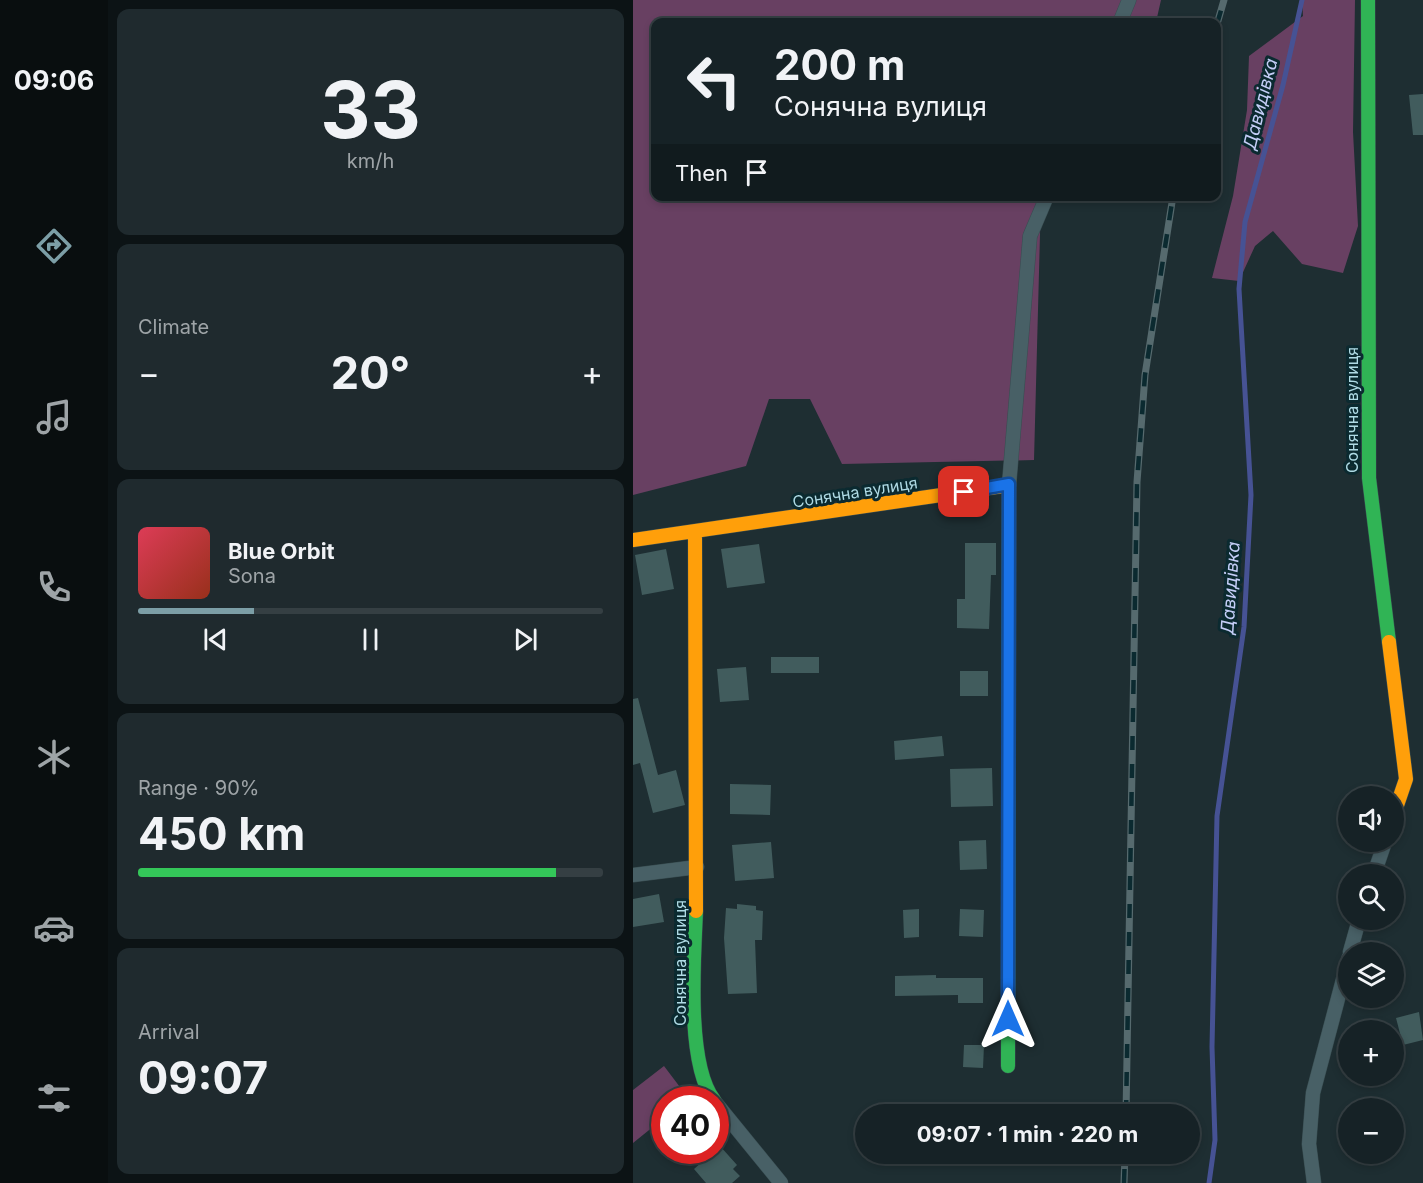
<!DOCTYPE html>
<html lang="en">
<head>
<meta charset="utf-8">
<style>
	body { margin:0; font-family:Inter,sans-serif; background:#1f2a2e; color:#f1f3f6; height:100vh; display:flex; flex-direction:column; font-size:22px; white-space:nowrap }
	* { box-sizing:border-box; margin:0 }
	p { font-size:20px; color:#9ea4a7 }
	.icon { flex:none; width:33px; height:33px; fill:none; stroke:currentColor; stroke-width:2; stroke-linecap:round; stroke-linejoin:round }
	.map { position:relative; flex:1; overflow:hidden }
	.sheet { display:flex; flex-direction:column; gap:9px; padding:9px; background:#0c1315; width:525px }
	.sheet>* { flex:none }
	.guide { position:absolute; left:18px; top:18px; width:570px; height:183px; border-radius:12px; box-shadow:0 3px 9px #0003,0 0 0 2px #353f43; background:#162226; color:#f1f3f6; overflow:hidden }
	.controls { position:absolute; left:705px; top:786px; display:grid; gap:12px }
	.controls a { display:grid; place-items:center; width:66px; height:66px; border-radius:50%; background:#162226; box-shadow:0 3px 9px #0003,0 0 0 2px #353f43; font-size:30px }
	.speed { position:absolute; left:18px; top:1086px; display:flex; gap:12px; font-size:30px; font-weight:700; text-align:center }
	.speed>* { display:grid; place-content:center; width:78px; height:78px; border-radius:50%; background:#162226; box-shadow:0 3px 9px #0003,0 0 0 2px #353f43; line-height:1 }
	.speed .limit { border:9px solid #d22; background:#fff; color:#111 }
	.pin { position:absolute; display:grid; place-items:center; width:51px; height:51px; color:#fff; margin:-26px; border-radius:12px; box-shadow:0 3px 9px #0006 }
	.me { position:absolute; width:66px; margin:-33px; rotate:0deg; stroke-linejoin:round; filter:drop-shadow(0 0 4px #0008) }
	.turn { display:flex; align-items:center; gap:21px; height:126px; padding:0 24px; font-size:27px }
	.turn .icon { width:78px; height:78px; stroke-width:2.5 }
	.turn b { display:block; font-size:42px; line-height:51px }
	.then { display:flex; align-items:center; height:57px; padding:0 24px; background:#0003; gap:12px; font-size:22px }
	.big { font-size:45px; font-weight:700; line-height:1.1 }
	.sheet .widget { flex:1; display:flex; flex-direction:column; justify-content:center; gap:9px; min-width:0; padding:0 21px; border-radius:12px; background:#1f2a2e }
	.sheet .dial { align-items:center; gap:0 }
	.dial b { font-size:78px; line-height:1 }
	.song { display:flex; align-items:center; gap:18px }
	.cover { width:72px; height:72px; border-radius:9px; background:linear-gradient(135deg,hsl(350 70% 55%),hsl(10 70% 35%)) }
	.played { height:6px; border-radius:3px; background:linear-gradient(90deg,#7c9ea6 25%,#353f43 25%) }
	.keys { display:flex; justify-content:space-around; direction:ltr }
	.heat { display:flex; justify-content:space-between; align-items:center; font-size:33px; direction:ltr }
	.charge { height:9px; border-radius:4px; background:linear-gradient(90deg,#34c759 90%,#353f43 0) }
	.trip { position:absolute; left:222px; top:1104px; width:345px; height:60px; border-radius:30px; background:#162226; box-shadow:0 3px 9px #0003,0 0 0 2px #353f43; font-weight:700; line-height:60px; text-align:center }
	main { display:flex; flex:1; min-height:0 }
	.dock { display:flex; flex-direction:column; width:108px; justify-content:space-around; align-items:center; background:#090e0f; color:#9ea4a7 }
	.dock .icon { width:42px; height:42px }
	.dock .current { color:#7c9ea6 }
	.dock b { font-size:27px; color:#f1f3f6 }
	.map>svg:first-child { display:block }
	.green { fill:#684062 }
	.lines { fill:none; stroke-linecap:round; stroke-linejoin:round }
	.stream { stroke:#465294; stroke-width:5 }
	.building { fill:#415c5d }
	.street-casing { stroke:#394d51; stroke-width:15 }
	.fast-casing { stroke:#394d51; stroke-width:15 }
	.slow-casing { stroke:#394d51; stroke-width:15 }
	.street { stroke:#486066; stroke-width:14 }
	.fast { stroke:#30b455; stroke-width:14 }
	.slow { stroke:#ff9f0a; stroke-width:14 }
	.rail-casing { stroke:#566a6e; stroke-width:7 }
	.rail { stroke:#0b2a30; stroke-width:4.5; stroke-dasharray:14; stroke-linecap:butt }
	.route-casing { stroke:#114b97; stroke-width:15 }
	.route { stroke:#1a73e8; stroke-width:10 }
	.labels { text-anchor:middle; dominant-baseline:central; stroke-width:6; stroke-linejoin:round; paint-order:stroke }
	.street-label { font-size:16px; fill:#afdae4; stroke:#0b2a30 }
	.water-label { font-size:18px; font-style:italic; fill:#c4cef7; stroke:#0b2a30 }
</style>
</head>
<body>
<main>
<nav class="dock">
<b>09:06</b>
<svg class="icon current" aria-label="directions" viewBox="0 0 24 24"><path d="M12 3l9 9-9 9-9-9zM9 14v-3h6M13 9l2 2-2 2"/></svg>
<svg class="icon" aria-label="music" viewBox="0 0 24 24"><path d="M9 18V5l10-2v13"/><circle cx="6" cy="18" r="3"/><circle cx="16" cy="16" r="3"/></svg>
<svg class="icon" aria-label="phone" viewBox="0 0 24 24"><path d="M5 4h4l2 5-3 2q2 4 5 5l2-3 5 2v4C11 20 4 13 5 4z"/></svg>
<svg class="icon" aria-label="climate" viewBox="0 0 24 24"><path d="M12 3v18M4 7l16 10M4 17L20 7"/></svg>
<svg class="icon" aria-label="car" viewBox="0 0 24 24"><path d="M5 17H2v-5l4-1 3-4h7l3 4 3 1v5h-3M9 17h6M6 11h13"/><circle cx="7" cy="17" r="2"/><circle cx="17" cy="17" r="2"/></svg>
<svg class="icon" aria-label="filters" viewBox="0 0 24 24"><path d="M4 7h16M4 17h16"/><circle cx="9" cy="7" r="2"/><circle cx="15" cy="17" r="2"/></svg>
</nav>
<section class="sheet">
<div class="widget dial"><b>33</b><p>km/h</p></div>
<div class="widget"><p>Climate</p>
<div class="heat"><a>−</a><b class="big">20°</b><a>+</a></div>
</div>
<div class="widget">
<div class="song"><i class="cover"></i><div><b>Blue Orbit</b><p>Sona</p></div></div>
<div class="played"></div>
<div class="keys"><svg class="icon" aria-label="previous" viewBox="0 0 24 24"><path d="M18 5L8 12l10 7zM5 5v14"/></svg><svg class="icon" aria-label="pause" viewBox="0 0 24 24"><path d="M8 5v14M16 5v14"/></svg><svg class="icon" aria-label="next" viewBox="0 0 24 24"><path d="M6 5l10 7-10 7zM19 5v14"/></svg></div>
</div>
<div class="widget"><p>Range · 90%</p><b class="big">450 km</b><div class="charge"></div></div>
<div class="widget"><p>Arrival</p><b class="big">09:07</b></div>
</section>
<div class="map">
<svg width="790" height="1183" viewBox="0 0 790 1183">
	<rect width="100%" height="100%" fill="#1e2e32"/>
	<path class="green" d="M0,0H528L523,22H22V196L408,197L401,460L209,464L177,399H136L113,466L0,495Z
		M669,0H722L720,132L725,226L710,273L669,264L640,231L622,246L606,281L579,278L600,196L614,110L616,56L670,16Z
		M31,1066L56,1099L32,1100L31,1118L0,1143V1090Z"/>
	<g class="lines">
		<path class="stream" d="M576,1183L582,1140L579,1047L584,816L611,627L618,495L606,289L612,222L650,85L669,0"/>
	</g>
	<path class="building" d="M790,94V135H780L776,95Z
		M332,543H363V575H358L356,629L324,628V599H332Z
		M126,544L132,583L94,588L88,549Z
		M33,549L41,589L9,595L2,555Z
		M138,657H186V673H138Z
		M113,667L116,700L87,702L84,669Z
		M327,671H355V696H327Z
		M5,698L25,775L43,770L52,805L20,813L7,763L0,765V699Z
		M309,736L311,756L262,760L261,741Z
		M359,768L360,806L318,807L317,769Z
		M97,784L138,785L137,815L97,814Z
		M353,840L354,869L327,870L326,841Z
		M138,842L141,878L102,881L99,845Z
		M26,894L31,922L0,927V899Z
		M104,904L123,906V910L130,911L129,940H122L124,993L95,994L91,938L93,908L104,909Z
		M286,909V937L271,938L270,910Z
		M327,909L351,910L350,937L326,936Z
		M303,975V978H350V1003H325V995L262,996V976Z
		M786,1012L790,1040L770,1045L763,1018Z
		M331,1045H351L350,1068L330,1067Z
		M87,1146L104,1165L100,1169L107,1176L99,1183H73L61,1169Z"/>
	<g class="lines">
		<defs>
			<path id="street" d="M487,22L496,0
				M376,485L397,236L414,196
				M741,874L752,842
				M0,875L64,867
				M717,952L726,920
				M82,1102L148,1183
				M681,1183L676,1144L680,1093L716,957"/>
			<path id="fast" d="M735,0L736,478L756,642
				M370,486L376,485L375,1066
				M63,911C61,958 53,1064 81,1100"/>
			<path id="slow" d="M62,533L63,911
				M0,540L370,486
				M756,642L773,779L760,817"/>
		</defs>
		<use href="#street" class="street-casing"/>
		<use href="#fast" class="fast-casing"/>
		<use href="#slow" class="slow-casing"/>
		<use href="#street" class="street"/>
		<use href="#fast" class="fast"/>
		<use href="#slow" class="slow"/>
		<defs>
			<path id="rail" d="M584,24L591,0
				M493,1114L504,482L512,375L540,196
				M491,1183L492,1154"/>
		</defs>
		<use href="#rail" class="rail-casing"/>
		<use href="#rail" class="rail"/>
	</g>
	<g class="lines">
		<defs>
			<path id="route" d="M331,492L376,484L375,1019"/>
		</defs>
		<use href="#route" class="route-casing"/>
		<use href="#route" class="route"/>
	</g>
	<g class="labels">
		<g class="street-label">
			<text transform="translate(719 410) rotate(-90)">Сонячна вулиця</text>
			<text transform="translate(222 492) rotate(-9)">Сонячна вулиця</text>
			<text transform="translate(47 963) rotate(-90)">Сонячна вулиця</text>
		</g>
		<g class="water-label">
			<text transform="translate(627 104) rotate(-76)">Давидівка</text>
			<text transform="translate(597 588) rotate(-86)">Давидівка</text>
		</g>
	</g>
</svg>
<div class="controls">
<a><svg class="icon" aria-label="sound" viewBox="0 0 24 24"><path d="M4 9h4l5-4v14l-5-4H4zM17 9q2 3 0 6"/></svg></a>
<a><svg class="icon" aria-label="search" viewBox="0 0 24 24"><circle cx="10" cy="10" r="6"/><path d="M15 15l6 6"/></svg></a>
<a><svg class="icon" aria-label="layers" viewBox="0 0 24 24"><path d="M12 4l9 5-9 5-9-5zM3 14l9 5 9-5"/></svg></a>
<a>+</a>
<a>−</a>
</div>
<div class="speed"><div class="limit">40</div></div>
<div class="pin" style="left:331px;top:492px;background:#d93025"><svg class="icon" aria-label="arrive" viewBox="0 0 24 24"><path d="M6 21V4h12l-3 4 3 4H6"/></svg></div>
<svg class="me" style="left:375px;top:1019px" viewBox="-20 -20 40 40"><path d="M0-17L14 15 0 8-14 15z" fill="#1a73e8" stroke="#fff" stroke-width="4"/></svg>
<div class="trip">09:07 · 1 min · 220 m</div>
<div class="guide">
<div class="turn"><svg class="icon" aria-label="left" viewBox="0 0 24 24"><path d="M17 20v-9H6M10 6l-5 5 5 5"/></svg><div><b>200 m</b>Сонячна вулиця</div></div>
<div class="then">Then<svg class="icon" aria-label="arrive" viewBox="0 0 24 24"><path d="M6 21V4h12l-3 4 3 4H6"/></svg></div>
</div>
</div>
</main>
</body>
</html>
